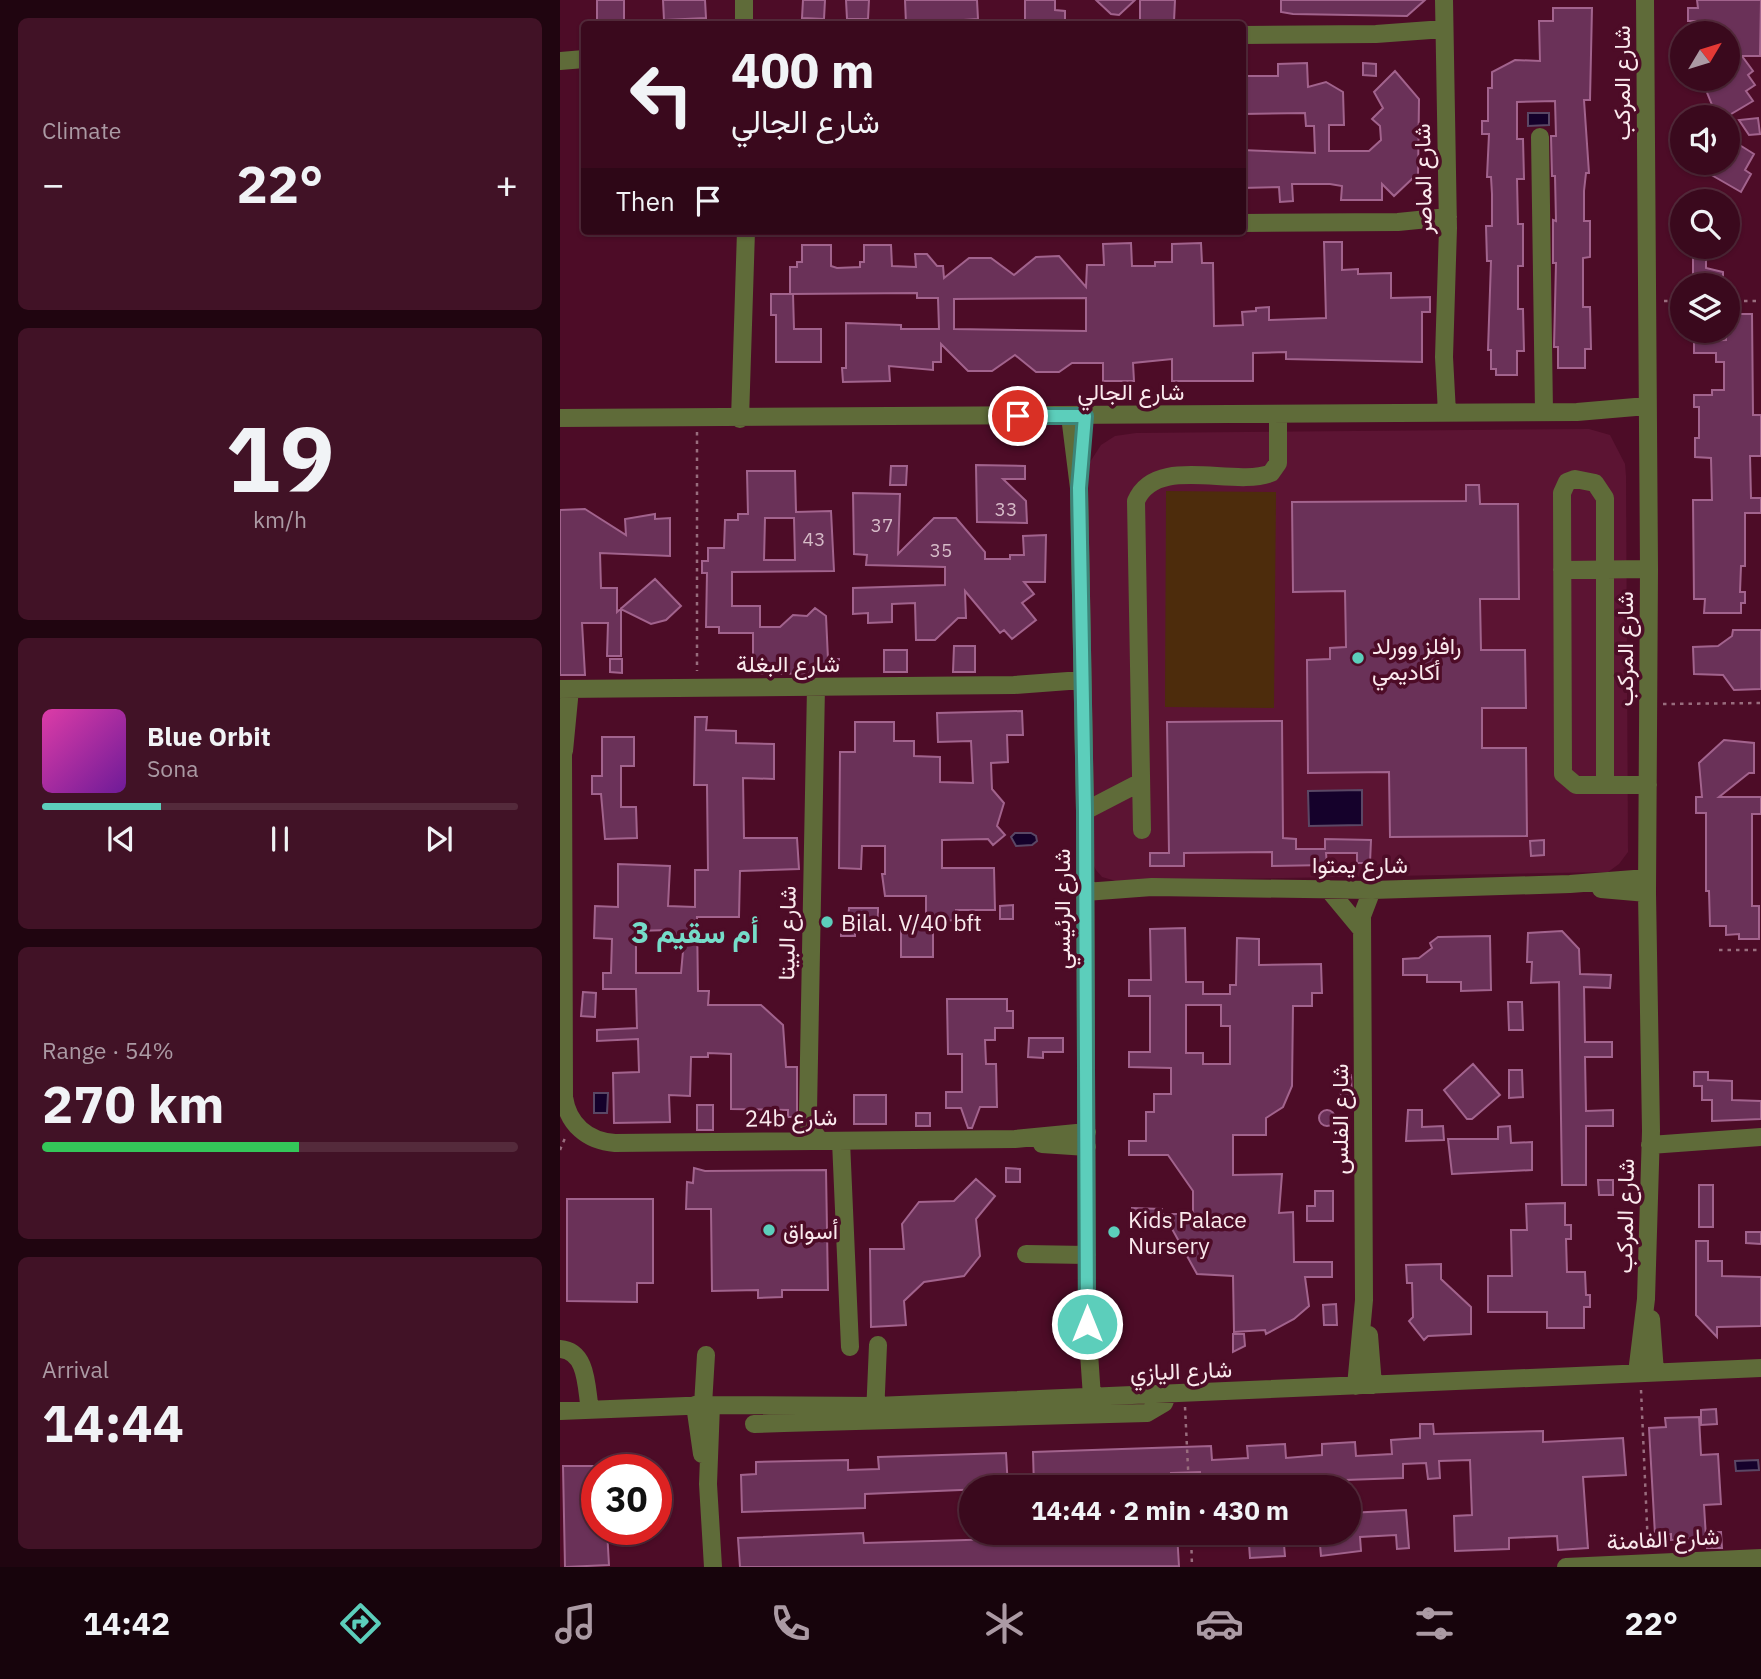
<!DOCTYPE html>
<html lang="en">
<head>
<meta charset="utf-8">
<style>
	body { margin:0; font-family:"IBM Plex Sans",Vazirmatn,sans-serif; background:#411226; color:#f1f3f6; height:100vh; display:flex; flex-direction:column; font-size:26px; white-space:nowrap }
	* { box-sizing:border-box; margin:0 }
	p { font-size:23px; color:#ab9aa4 }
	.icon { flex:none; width:38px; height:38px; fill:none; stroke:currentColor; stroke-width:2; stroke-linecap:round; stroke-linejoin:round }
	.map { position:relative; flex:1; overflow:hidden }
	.sheet { display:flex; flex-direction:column; gap:18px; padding:18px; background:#200510; width:560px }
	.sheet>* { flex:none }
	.top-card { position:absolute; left:21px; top:21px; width:665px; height:214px; border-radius:7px; box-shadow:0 2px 5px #0004,0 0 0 2px #542a3b; background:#3a091d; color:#f1f3f6; overflow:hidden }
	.needle { width:46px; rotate:52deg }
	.buttons { position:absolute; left:1110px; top:21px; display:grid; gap:14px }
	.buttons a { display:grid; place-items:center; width:70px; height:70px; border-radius:50%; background:#3a091d; box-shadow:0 2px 5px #0004,0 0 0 2px #542a3b; font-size:35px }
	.speed { position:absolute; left:21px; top:1454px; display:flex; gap:14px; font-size:35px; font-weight:700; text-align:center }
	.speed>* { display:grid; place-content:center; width:91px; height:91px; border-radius:50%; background:#3a091d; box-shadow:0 2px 5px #0004,0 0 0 2px #542a3b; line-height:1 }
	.speed .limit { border:10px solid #d22; background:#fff; color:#111 }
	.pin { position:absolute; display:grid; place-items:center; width:60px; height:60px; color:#fff; margin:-30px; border:4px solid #fff; border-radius:50%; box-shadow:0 2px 7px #0007 }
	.me { position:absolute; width:77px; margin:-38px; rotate:0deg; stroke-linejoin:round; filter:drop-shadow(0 0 5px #0008) }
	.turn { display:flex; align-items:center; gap:24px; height:147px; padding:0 35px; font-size:32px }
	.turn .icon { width:91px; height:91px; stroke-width:2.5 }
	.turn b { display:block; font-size:49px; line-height:60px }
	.then { display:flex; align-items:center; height:66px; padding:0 35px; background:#0003; gap:14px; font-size:26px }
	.big { font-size:52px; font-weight:700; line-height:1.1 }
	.sheet .card { flex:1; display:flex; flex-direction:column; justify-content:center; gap:10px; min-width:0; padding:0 24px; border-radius:10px; background:#411226 }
	.sheet .dial { align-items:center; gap:0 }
	.dial b { font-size:91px; line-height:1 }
	.song { display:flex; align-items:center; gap:21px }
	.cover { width:84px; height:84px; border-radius:10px; background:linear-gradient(135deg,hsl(320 70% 55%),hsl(280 70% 35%)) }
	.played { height:7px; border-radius:4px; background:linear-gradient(90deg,#5ccebb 25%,#542a3b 25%) }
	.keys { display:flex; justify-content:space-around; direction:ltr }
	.heat { display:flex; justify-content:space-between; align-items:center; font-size:38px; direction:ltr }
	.charge { height:10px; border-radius:5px; background:linear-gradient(90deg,#34c759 54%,#542a3b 0) }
	.trip { position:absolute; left:399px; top:1475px; width:402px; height:70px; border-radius:35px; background:#3a091d; box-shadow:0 2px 5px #0004,0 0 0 2px #542a3b; font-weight:700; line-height:70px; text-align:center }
	.dock { display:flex; height:112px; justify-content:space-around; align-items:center; background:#17040c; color:#ab9aa4 }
	.dock .icon { width:49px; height:49px }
	.dock .on { color:#5ccebb }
	.dock b { font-size:32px; color:#f1f3f6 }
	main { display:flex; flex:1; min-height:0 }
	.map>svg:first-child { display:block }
	.built { fill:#5c1433 }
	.green { fill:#4d2c0c }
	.water { fill:#15012b; stroke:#5a4765; stroke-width:2 }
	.building { fill:#6a3158; stroke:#a2638d; stroke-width:2; fill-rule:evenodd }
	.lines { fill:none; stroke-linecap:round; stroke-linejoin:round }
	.path { stroke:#996d7e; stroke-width:2.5; stroke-dasharray:3.5 5; stroke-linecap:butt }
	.minor { stroke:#5f6b39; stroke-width:18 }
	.route-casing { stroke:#3c867a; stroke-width:18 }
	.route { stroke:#5ccebb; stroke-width:12 }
	.poi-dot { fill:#5ccebb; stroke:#4d0c27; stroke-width:2.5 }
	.labels { text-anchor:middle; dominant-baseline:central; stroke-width:7; stroke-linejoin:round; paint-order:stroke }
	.number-label { font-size:19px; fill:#d6bbc8 }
	.street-label { font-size:23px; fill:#fae9ed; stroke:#4d0c27 }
	.poi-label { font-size:23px; fill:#fae9ed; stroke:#4d0c27; text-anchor:start }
	.district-label { font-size:30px; font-weight:bold; fill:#76dcc9; stroke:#4d0c27 }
</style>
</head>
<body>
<main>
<section class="sheet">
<div class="card"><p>Climate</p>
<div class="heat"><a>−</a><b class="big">22°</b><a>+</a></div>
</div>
<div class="card dial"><b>19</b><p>km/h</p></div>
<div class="card">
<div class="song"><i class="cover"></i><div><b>Blue Orbit</b><p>Sona</p></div></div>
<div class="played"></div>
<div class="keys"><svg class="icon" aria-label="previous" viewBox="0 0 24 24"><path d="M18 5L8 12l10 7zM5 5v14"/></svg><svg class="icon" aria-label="pause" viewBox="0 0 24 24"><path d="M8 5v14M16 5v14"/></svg><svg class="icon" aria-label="next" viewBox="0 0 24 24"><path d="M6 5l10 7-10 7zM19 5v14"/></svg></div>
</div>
<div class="card"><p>Range · 54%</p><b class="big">270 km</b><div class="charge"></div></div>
<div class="card"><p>Arrival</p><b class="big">14:44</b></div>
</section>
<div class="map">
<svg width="1201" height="1567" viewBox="0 0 1201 1567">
	<rect width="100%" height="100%" fill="#4d0c27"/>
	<path class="built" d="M1029,429L1050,435L1065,464L1066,476L1068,852L1059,864L1048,872L556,881L542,877L536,870L531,860L528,465L541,445L555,436L576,433Z"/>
	<path class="green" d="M606,491L716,492L714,708L605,707Z"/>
	<path class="water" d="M968,113H989V125L968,126Z
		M802,790V825L749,826L748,791Z
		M455,833H471L476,836L477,841L472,845L456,846L451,837Z
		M34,1093H48L47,1113H34Z
		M1198,1460L1199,1470L1176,1471L1175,1461Z"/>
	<path class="building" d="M37,0H64V20H37Z
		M103,0H145L146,18L104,20Z
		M243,0H265L264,19L242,18Z
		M286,0H309L308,19H287Z
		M345,0H417L418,19L346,24Z
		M465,0H495V10L505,11V24H465Z
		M536,0H575L559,15L551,14Z
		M580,0H615L614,21H580Z
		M721,0H865L847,16L733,14L721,12Z
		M1137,0H1201L1200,56H1182L1193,71L1188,75L1195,85L1186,91L1193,101L1166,117H1155L1148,107L1152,105L1146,90L1161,79H1167V33H1139V21H1128V8H1138Z
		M993,8H1032L1030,100H1024L1029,173H1026L1024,191V221H1030V257L1023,258V307H1030L1031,349H1025V368H998V347H994L996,263H993V220L996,221L995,176H992L991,136H996L995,101L957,102V139H963L964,179H957L958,224H963V266H958V309H963L964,351H957V375H936V369H931V350H928L931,261H927L926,226H932V194L931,177H927L929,134H922V121H928V88H932V72L955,60L980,61L979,21H993Z
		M747,63L748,87L766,82L783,92L784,125H769V151H809L821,140L820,126L812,119L823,108L814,92L835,71L859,99L858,178H853L834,196L822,184V200H781L782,186L770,184H732L733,201L720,202L719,187L682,188V150L755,153L754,126H746L745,113L682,114V76H718V64Z
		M803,63L816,64V76L803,75Z
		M1198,118L1200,134L1189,135L1179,120Z
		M1178,144L1194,154L1185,170L1191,174L1181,192L1148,173L1154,163H1167V146L1174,150Z
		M764,242H782V270L798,269V274L831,273V298L870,297V312H862V362L726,359V352L693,353V381H612V359L573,363L574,381H543V363H512L499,372H476L455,355L432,371H408L381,344V362H373V370L329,366L330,381L283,382L282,368H286V323L341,325V329H379L378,298H357V293L230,294V267H237V262H242V245H271V266L277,268L300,267V262H304V245H331L332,266L356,267L355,254H367L377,266H383L384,278L409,258H431L454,275L476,257L499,256L526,287L527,265H544L543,244L571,243L572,266H595V262H612V244L641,243L642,263H653L654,326L683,325L682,312L696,311V308L709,307V320L766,318ZM526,298V331L394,329V299Z
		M1133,249H1146V268L1163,272V285H1133Z
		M211,294H233L234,329H261V362H216V315H211Z
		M1167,314H1192L1193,415H1201V456H1190L1191,498H1201V513H1185V566H1181L1180,592H1185V603H1181V613H1144L1145,599H1134L1133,500H1152L1151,458L1135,457V438H1139V407H1134V395H1152V390H1164V362H1156V353H1134V341L1166,340Z
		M416,465L465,466V479H443L466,501L467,523L417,522Z
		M331,466H347L346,485H330Z
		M187,471H235L236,512L271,511L274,571L172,572V606H200V627H220L233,615L247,616L255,608L266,616L268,659H279V673L193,674V633H159V627H146L147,573H142V561H148V548H164L165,520H178V514H188ZM205,518H234L235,560H204Z
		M906,485H919L920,504H958L959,599H920L921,650H965L966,708H922V748H966L967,836L830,837L829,772L748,773L747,660L770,659V648L786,647L785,591L733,592L732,502L906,501Z
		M293,493L340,494L338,554L374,518H396L425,552V559H450V555H464L463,536L486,535L485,582H464L474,594L462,603L476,620L452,639L444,630L440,633L405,591L406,618H398L375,640H356L355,603L332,604V622L308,623V613L293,614V588L385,585V567L306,565L307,555L294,554Z
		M25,509L66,535L65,519L95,514V519L110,518V556L40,553L41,588H57V612L95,579L121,606L106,620L91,624L61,609V656H47L48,623H22L25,675H0V510Z
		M1173,630H1201V689L1174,690L1163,675L1134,674L1133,647L1158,646L1172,636Z
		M394,646H415V672H393Z
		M324,650H347V672H324Z
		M50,659H62V673L50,672Z
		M462,711L463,735H447L448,762L431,763L432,789L444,803L437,826L445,835L433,845L428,839L382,840V868H434L435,910H396V920L366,922V896H325L322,874H325V846H302L301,869L279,868L280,752H295V722H334V741H354V756L380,757V782L413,783L411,741L378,742L377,713Z
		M135,717H147L146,730L176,731V743L214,744V779L183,778L184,838H237L239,869L180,871L179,917H137L138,991H149L148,1005H201L223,1025L226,1067H237V1117H228V1110L171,1109V1054L148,1053V1057H131L130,1096L109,1095L110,1122L54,1123L53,1073L79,1072L78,1039L37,1041V1030L77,1028L76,989H43V973H51L52,939L34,938L35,906L58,907V864L110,866L108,906L135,907V870H148L147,785H134ZM109,930V940H124L121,973H76V931Z
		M722,721L723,838L736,839V849H765V839L811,840L810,863H797V853H766L767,865L712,866V852L624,853V866H590V853H609L607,722Z
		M42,737H74V766H61V807H76L77,838L45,839L41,794H32V776H42Z
		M1164,740L1194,743V773H1189L1159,797H1201V814H1192V906H1199V939H1179V934L1166,935V926H1150L1149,891H1146V813H1136V797H1142L1139,763Z
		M984,840V855L971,856L970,841Z
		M453,905V919H440V906Z
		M289,908H318V921H288Z
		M281,921H295V936H281Z
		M341,927H373V957H341Z
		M625,928L626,982H643V994H670V985H676L677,938L699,939V965L761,964L762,993H752V1006H733L732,1086L723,1107L706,1118V1135H673V1175L722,1174L719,1213L733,1212L734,1262H772V1277H745L749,1306L734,1319L706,1334L705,1330L674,1332L673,1276L637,1274L611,1227H572V1208L602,1209V1214H633V1191L608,1155H569V1141H586V1112H594V1094H611V1068L569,1067V1052H590V996H569V980H591L590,929ZM626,1005H661V1026H670V1064H643V1053H626Z
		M1002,931L1019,949L1020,974L1051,975L1050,988L1024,987L1025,1042H1052V1057H1025L1026,1111L1053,1110V1126H1026V1185H1002L999,982L971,983L972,962H967L968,933Z
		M930,936L931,990L901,991V982H867V975H843V959L859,958L872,948L870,943L878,937Z
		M23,992L36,993L35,1017L21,1016Z
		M387,999H447V1011H453V1028H435V1040H425L426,1064H436L437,1107H420L412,1128H408L401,1108H386V1092H402V1054H388Z
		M948,1002H962L963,1030H949Z
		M469,1038H503V1052H483V1058L468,1057Z
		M913,1064L940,1095L912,1119H907L884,1090Z
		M949,1070H962L963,1097L949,1098Z
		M1134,1072H1148V1080L1172,1081V1100L1201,1101V1119L1152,1121V1100H1142V1086H1134Z
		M780,1075H791L792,1097H781Z
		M294,1095H326V1124H294Z
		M137,1105H153V1130H137Z
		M759 1118a8 8 0 1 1 16 0a8 8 0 1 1-16 0Z
		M848,1110H862V1127L883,1126L884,1140L846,1141Z
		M356,1113H370V1126H356Z
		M950,1126L951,1143L972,1142V1170L892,1174L888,1139H938V1127Z
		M134,1168L145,1171L266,1170L268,1290H222V1297L198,1298V1290L152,1291L151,1209H126L127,1182L133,1183Z
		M446,1168L460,1169V1182H446Z
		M416,1179L435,1196L416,1219L420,1256L404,1276L364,1282L344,1301L346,1325L311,1327L310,1249H344L342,1224L359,1202L394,1201Z
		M1038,1180H1053V1195H1039Z
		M1139,1185H1153V1227H1139Z
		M755,1191H773V1221H747V1206H755Z
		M7,1199H93V1283H77V1302L7,1301Z
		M1005,1203V1225H1011V1239H1006L1007,1272H1025L1026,1295H1030V1307H1024V1328H987V1312H928V1276H952L951,1230H967L966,1204Z
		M1186,1232H1201V1244L1186,1243Z
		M1136,1241H1148V1261H1162V1276L1201,1277V1326L1157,1327V1337L1136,1315Z
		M881,1264V1279L911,1307V1334L868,1336L864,1340L849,1321L853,1317L852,1283H847L846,1265Z
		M776,1304L777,1325H764L763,1305Z
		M673,1334H684L685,1346L673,1352Z
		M1156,1409L1157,1424L1141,1425V1410Z
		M1139,1417L1141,1455L1158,1454L1161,1504L1144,1505L1146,1538L1111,1540V1534L1095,1535L1089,1428L1106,1427L1105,1418Z
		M860,1424H873L874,1434L983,1431V1442L1063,1438L1066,1475L1023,1477L1028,1548L998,1550L997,1536L949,1538V1549L895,1551L894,1516L912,1515L910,1460L879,1461L880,1478L868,1479L866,1463L843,1464V1478L641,1485L640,1472L611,1473V1485L474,1488L473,1452L651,1446L652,1460L688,1458L687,1446L725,1444L726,1458L762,1455V1444L795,1442L796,1456L832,1454L831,1440L860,1438Z
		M446,1453L448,1488L305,1494V1508L182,1512L181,1475L196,1474V1462L288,1460V1470L319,1469L318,1457Z
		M3,1466H37V1530H47L49,1565L5,1567Z
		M846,1510L849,1548L837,1549L836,1535L800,1537L801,1551L761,1556L759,1533H789V1513Z
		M1147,1532H1161L1162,1548H1147Z
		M303,1533L304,1543L472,1538L471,1533H617L619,1566L180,1567L178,1538Z
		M642,1533H723L725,1556L690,1558L689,1544L643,1546Z"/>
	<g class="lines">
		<path class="path" d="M1104,301H1122
			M1167,301H1201
			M137,432V671
			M1103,704L1201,703
			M1159,950H1201
			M0,1150L5,1138
			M1081,1390L1088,1547
			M625,1407L629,1488
			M631,1533L632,1567"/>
		<path class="minor" d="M184,0V24
			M884,0L888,228L884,357L887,413
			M682,35L816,34L884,29
			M0,61L24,59
			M980,137L984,412
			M682,223L838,222L888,217
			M510,416L519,488L525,811L527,1324L532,1397
			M0,418L1017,412L1087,406
			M180,419L186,231
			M1002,570L1089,569
			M256,687L248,1111L249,1125L260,1141
			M0,689L454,685L522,680
			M0,739L3,754L4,1097C8,1124 27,1141 55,1143L455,1139L527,1132
			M4,751L10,689
			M1045,785V498L1035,483L1015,479L1007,482L1002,493L1003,774L1016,785H1088
			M525,811L581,782
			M582,830L576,501C596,454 673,488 711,473L718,463V414
			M768,889L802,930
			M1041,889L1087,893
			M525,892L592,887L812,890L1010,884L1087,878
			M281,1141L290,1347
			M482,1144L527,1147
			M1090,1145L1201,1137
			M466,1254L527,1255
			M1091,1319L1095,1372
			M809,1335L813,1385
			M0,1349C28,1351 26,1388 30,1410
			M1077,1373L1086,1299L1091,1131L1087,893L1089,569L1085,0
			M796,1386L804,1300L802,916L812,890
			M135,1405L142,1454
			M143,1405L146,1355
			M151,1405L148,1484L153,1567
			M0,1411L151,1405L316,1406L1201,1368
			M315,1415L318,1345
			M224,1423L587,1413L604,1403L607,1395
			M194,1424L224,1423L223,1413
			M1006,1567L1201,1558"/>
	</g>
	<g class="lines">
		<defs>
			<path id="route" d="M458,416H525L519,488L525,811L527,1324"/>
		</defs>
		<use href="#route" class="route-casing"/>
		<use href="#route" class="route"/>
	</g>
	<g class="poi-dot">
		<circle cx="798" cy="658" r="7"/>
		<circle cx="267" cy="922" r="7"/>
		<circle cx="209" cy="1230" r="7"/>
		<circle cx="554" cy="1232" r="7"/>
	</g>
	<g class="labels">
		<g class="number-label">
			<text x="446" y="509">33</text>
			<text x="322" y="525">37</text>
			<text x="254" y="539">43</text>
			<text x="381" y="550">35</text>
		</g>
		<g class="street-label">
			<text transform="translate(1061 83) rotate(-90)">شارع المركب</text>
			<text transform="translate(862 179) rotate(-91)">شارع الماصر</text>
			<text x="571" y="391">شارع الجالي</text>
			<text transform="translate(1064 649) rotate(-90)">شارع المركب</text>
			<text x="228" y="663">شارع البغلة</text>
			<text x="800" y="864">شارع يمتوا</text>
			<text transform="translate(501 909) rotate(-90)">شارع الرئيسي</text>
			<text transform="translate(226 933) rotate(-89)">شارع البيتا</text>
			<text transform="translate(231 1117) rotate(-1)">24b شارع</text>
			<text transform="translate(779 1119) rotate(-90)">شارع الفلس</text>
			<text transform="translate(1064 1216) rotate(-89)">شارع المركب</text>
			<text transform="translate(621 1370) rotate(-2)">شارع اليازي</text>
			<text transform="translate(1103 1538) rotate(-3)">شارع الفامنة</text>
		</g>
		<g class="poi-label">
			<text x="812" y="645">رافلز وورلد<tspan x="812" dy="26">أكاديمي</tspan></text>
			<text x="281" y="922">Bilal. V/40 bft</text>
			<text x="568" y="1219">Kids Palace<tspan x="568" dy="26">Nursery</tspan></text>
			<text x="223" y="1230">أسواق</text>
		</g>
		<g class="district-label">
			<text x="135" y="931">أم سقيم 3</text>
		</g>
	</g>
</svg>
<div class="buttons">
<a><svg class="needle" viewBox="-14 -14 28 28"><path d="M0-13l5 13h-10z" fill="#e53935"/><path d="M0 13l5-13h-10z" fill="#ab9aa4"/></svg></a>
<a><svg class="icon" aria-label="sound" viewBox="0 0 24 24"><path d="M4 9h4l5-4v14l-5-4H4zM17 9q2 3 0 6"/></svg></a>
<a><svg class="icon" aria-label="search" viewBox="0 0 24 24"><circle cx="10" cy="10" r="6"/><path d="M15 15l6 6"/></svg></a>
<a><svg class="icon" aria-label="layers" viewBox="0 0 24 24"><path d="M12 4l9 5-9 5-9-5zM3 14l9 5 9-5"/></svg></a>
</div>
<div class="speed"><div class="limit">30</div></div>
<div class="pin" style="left:458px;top:416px;background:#d93025"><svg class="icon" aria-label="arrive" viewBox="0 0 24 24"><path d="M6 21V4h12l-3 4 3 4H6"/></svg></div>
<svg class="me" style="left:527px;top:1324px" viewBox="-20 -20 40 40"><circle r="17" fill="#5ccebb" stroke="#fff" stroke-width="3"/><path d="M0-11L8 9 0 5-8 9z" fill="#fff"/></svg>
<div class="trip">14:44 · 2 min · 430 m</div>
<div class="top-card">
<div class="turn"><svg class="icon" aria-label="left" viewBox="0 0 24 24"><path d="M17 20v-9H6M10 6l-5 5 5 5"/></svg><div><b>400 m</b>شارع الجالي</div></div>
<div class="then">Then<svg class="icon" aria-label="arrive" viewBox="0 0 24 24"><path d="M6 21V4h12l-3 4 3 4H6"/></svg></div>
</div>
</div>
</main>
<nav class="dock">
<b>14:42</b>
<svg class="icon on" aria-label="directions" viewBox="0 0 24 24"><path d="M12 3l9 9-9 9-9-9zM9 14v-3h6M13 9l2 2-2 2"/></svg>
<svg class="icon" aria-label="music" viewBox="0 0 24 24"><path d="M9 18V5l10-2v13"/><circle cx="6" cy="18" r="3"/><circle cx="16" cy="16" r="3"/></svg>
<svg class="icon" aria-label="phone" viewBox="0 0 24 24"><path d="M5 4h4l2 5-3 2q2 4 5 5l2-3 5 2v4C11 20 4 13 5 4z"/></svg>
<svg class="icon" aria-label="climate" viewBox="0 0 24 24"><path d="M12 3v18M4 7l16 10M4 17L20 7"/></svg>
<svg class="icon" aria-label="car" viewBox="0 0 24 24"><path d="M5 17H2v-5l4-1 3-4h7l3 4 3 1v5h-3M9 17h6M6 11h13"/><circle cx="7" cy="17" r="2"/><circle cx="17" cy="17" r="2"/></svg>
<svg class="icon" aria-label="filters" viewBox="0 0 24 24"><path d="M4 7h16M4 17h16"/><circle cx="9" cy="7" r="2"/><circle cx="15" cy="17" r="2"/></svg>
<b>22°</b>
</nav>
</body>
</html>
